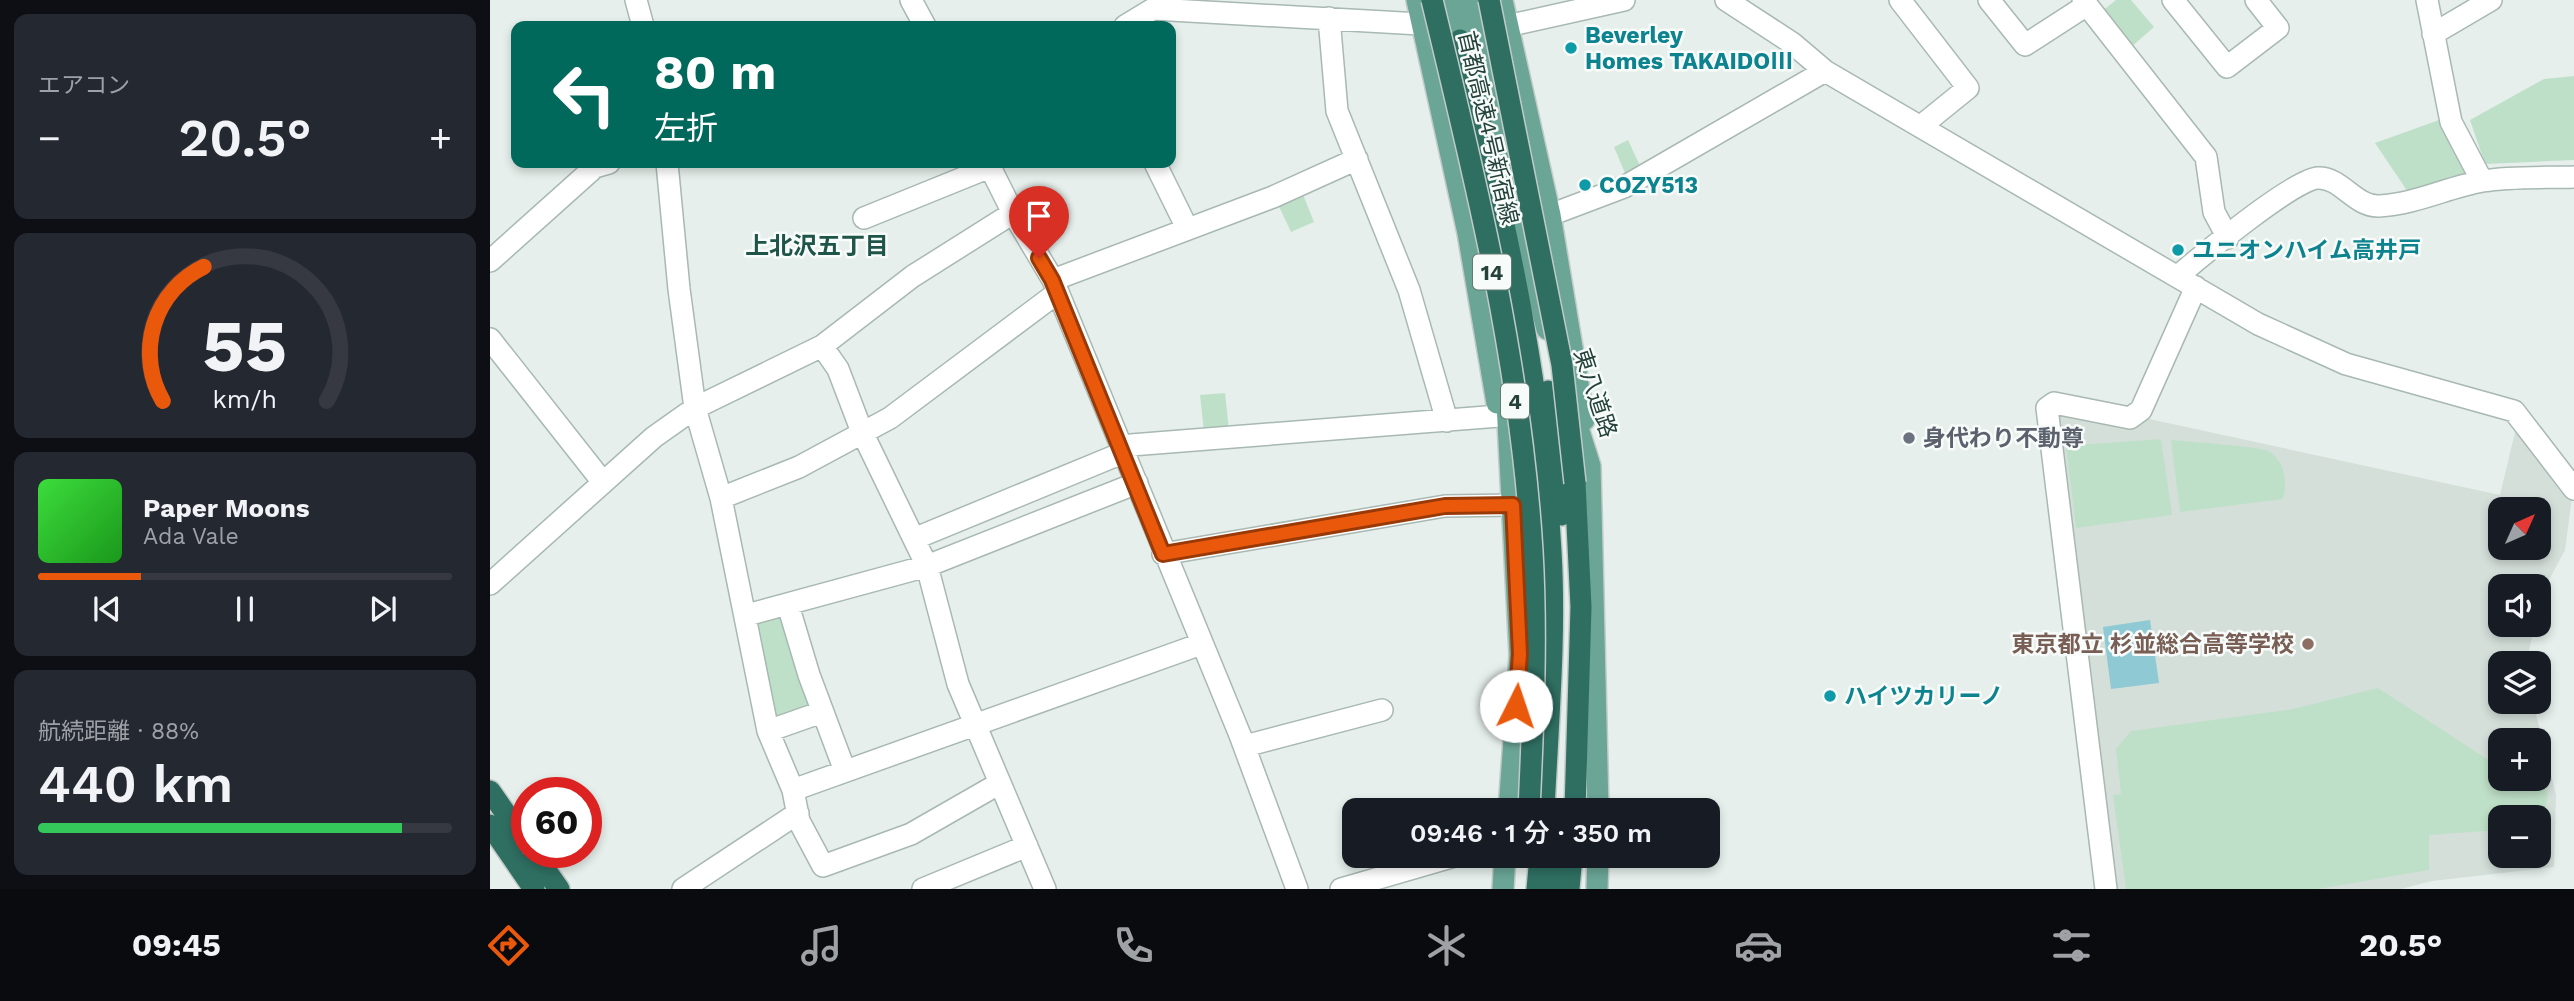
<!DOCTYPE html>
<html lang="ja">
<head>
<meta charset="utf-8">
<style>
	body { margin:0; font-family:"Work Sans","Noto Sans JP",sans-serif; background:#242831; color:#f1f3f6; height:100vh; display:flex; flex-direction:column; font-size:26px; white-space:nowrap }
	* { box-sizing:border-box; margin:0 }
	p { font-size:23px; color:#9ea1a6 }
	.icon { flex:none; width:38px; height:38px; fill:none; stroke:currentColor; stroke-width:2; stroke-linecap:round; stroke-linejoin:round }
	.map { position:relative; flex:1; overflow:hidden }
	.sheet { display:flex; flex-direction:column; gap:14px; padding:14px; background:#0d0f14; width:490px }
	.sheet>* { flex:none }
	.banner { position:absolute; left:21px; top:21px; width:665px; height:147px; border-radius:14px; box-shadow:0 4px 10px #0003; background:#00695c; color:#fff; overflow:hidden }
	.needle { width:46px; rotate:45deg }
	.buttons { position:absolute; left:1998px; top:497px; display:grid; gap:14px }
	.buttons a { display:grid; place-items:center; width:63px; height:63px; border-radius:14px; background:#171b24; box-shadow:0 4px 10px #0003; font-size:35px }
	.speed { position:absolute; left:21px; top:777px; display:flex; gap:14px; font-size:35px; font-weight:700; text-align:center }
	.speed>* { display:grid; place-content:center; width:91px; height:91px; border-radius:50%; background:#171b24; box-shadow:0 4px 10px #0003; line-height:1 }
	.speed .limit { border:10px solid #d22; background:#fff; color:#111 }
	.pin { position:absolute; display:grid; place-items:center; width:60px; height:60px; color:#fff; margin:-72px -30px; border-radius:50% 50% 50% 0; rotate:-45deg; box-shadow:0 0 7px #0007 }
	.pin .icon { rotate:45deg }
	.me { position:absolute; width:77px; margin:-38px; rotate:4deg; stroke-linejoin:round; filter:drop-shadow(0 0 5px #0008) }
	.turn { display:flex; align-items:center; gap:24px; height:147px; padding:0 28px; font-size:32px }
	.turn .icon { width:91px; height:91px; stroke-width:2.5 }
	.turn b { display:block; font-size:49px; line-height:60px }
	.big { font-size:52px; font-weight:600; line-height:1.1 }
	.sheet .widget { flex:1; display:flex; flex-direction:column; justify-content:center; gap:10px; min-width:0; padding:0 24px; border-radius:14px; background:#242831 }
	.sheet .dial { align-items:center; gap:0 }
	.dial svg { height:182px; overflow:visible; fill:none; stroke:#363941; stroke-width:7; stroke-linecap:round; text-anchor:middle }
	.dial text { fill:#f1f3f6; stroke:none }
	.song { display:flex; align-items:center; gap:21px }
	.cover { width:84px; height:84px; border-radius:10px; background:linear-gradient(135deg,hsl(120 70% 55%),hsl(120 70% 35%)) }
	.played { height:7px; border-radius:4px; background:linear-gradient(90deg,#ea580c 25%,#363941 25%) }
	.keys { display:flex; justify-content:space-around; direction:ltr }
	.heat { display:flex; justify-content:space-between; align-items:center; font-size:38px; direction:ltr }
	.charge { height:10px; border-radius:5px; background:linear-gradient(90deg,#34c759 88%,#363941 0) }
	.trip { position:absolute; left:852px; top:798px; width:378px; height:70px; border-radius:14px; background:#171b24; box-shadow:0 4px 10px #0003; font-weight:600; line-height:70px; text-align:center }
	.menu { display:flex; height:112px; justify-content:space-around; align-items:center; background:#090b0e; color:#9ea1a6 }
	.menu .icon { width:49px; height:49px }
	.menu .active { color:#ea580c }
	.menu b { font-size:32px; color:#f1f3f6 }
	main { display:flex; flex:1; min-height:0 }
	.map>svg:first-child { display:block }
	.built { fill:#d4dfda; fill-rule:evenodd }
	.green { fill:#bfe0c8 }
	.water { fill:#8ec9d4 }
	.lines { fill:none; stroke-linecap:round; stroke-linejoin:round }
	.minor-casing { stroke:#a8b8b2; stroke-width:24 }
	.major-casing { stroke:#c2cac8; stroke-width:24 }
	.highway-casing { stroke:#c2cac8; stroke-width:24 }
	.minor { stroke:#fff; stroke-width:21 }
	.major { stroke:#6aa596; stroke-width:21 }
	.highway { stroke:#2f6f62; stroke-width:21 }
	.highway-bridge-casing { stroke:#c2cac8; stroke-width:24; stroke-linecap:butt }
	.highway-bridge { stroke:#2f6f62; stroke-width:21 }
	.route-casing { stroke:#983908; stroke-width:18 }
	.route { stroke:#ea580c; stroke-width:12 }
	.culture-dot { fill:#0f9aa8; stroke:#f7fbf9; stroke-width:2.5 }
	.worship-dot { fill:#6b7280; stroke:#f7fbf9; stroke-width:2.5 }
	.education-dot { fill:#8d6e63; stroke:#f7fbf9; stroke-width:2.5 }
	.labels { text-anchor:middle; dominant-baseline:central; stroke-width:5; stroke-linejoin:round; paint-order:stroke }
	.shield { fill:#f7fbf9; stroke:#637a73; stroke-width:2 }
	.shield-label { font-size:21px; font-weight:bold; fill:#24423a }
	.culture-label { font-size:23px; font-weight:bold; fill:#0d838f; stroke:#f7fbf9; text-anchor:start }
	.street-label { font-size:23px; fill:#24423a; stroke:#f7fbf9 }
	.worship-label { font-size:23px; font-weight:bold; fill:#5b616d; stroke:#f7fbf9; text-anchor:start }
	.education-label { font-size:23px; font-weight:bold; fill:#785e54; stroke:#f7fbf9; text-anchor:end }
	.neighbourhood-label { font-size:24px; font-weight:bold; fill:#1f5548; stroke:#f7fbf9 }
</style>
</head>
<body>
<main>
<section class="sheet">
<div class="widget"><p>エアコン</p>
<div class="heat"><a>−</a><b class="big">20.5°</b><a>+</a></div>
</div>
<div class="widget dial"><svg viewBox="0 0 100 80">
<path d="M14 69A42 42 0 1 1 86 69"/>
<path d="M14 69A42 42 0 0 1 32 10" stroke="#ea580c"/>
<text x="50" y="56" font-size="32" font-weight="700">55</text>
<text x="50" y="72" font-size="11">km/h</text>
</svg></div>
<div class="widget">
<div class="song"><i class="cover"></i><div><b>Paper Moons</b><p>Ada Vale</p></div></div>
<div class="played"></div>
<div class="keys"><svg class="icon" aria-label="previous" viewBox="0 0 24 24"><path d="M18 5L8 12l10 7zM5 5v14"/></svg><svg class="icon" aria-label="pause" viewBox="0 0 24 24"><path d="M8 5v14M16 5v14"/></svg><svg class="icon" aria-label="next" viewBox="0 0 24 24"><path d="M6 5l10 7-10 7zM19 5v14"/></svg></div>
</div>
<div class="widget"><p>航続距離 · 88%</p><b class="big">440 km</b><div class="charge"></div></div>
</section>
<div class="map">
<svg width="2084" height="889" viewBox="0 0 2084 889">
	<rect width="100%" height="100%" fill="#e6efeb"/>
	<path class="built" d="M1566,414L1650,417L2010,495L2026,428L2082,497L2075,550L2053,591L2049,609V586H2011V625H2045L2036,663H2011V702H2043L2066,795L2064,867L1942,881L1911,889H1626ZM2011,509H2049V548H2011ZM2011,740H2049V779H2011ZM2011,817H2049V856H2011Z"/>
	<path class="green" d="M1626,0H1641L1664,27L1640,48L1611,12Z
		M2084,76V160L1995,164L1980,120L2054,79Z
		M1949,120L1986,181L1922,198L1885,143Z
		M1138,140L1152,170L1137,178L1124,147Z
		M812,192L824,222L801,232L786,200Z
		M735,393L739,430L714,432L710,395Z
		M1671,439L1682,515L1586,528L1576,446Z
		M1681,440C1698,442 1768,446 1778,451C1795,460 1798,483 1793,499L1690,512Z
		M292,611L323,702L318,711L282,718L265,620Z
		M1888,688L2011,768V779H2049V771L2058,796L2051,827L2049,817H2011V830L1939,835V870L1828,889H1636L1623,795L1631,794L1626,749L1641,731L1803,709Z"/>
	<path class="water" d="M1660,620L1669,683L1621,689L1613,627Z"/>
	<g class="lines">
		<defs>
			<path id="minor" d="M146,0L153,26
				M421,0L435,26
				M1236,0L1302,43L1335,71L1768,324L1856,364L2024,411L2084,489
				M1410,0L1478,88L1431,126
				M1499,0L1535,45L1597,5
				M1593,0L1716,157L1724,212L1738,238
				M1683,0L1737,67L1788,28L1766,0
				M1937,0L1961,122L1992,181
				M839,18L847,111L919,290L957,421
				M635,26L663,9L930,24
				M1017,26L1134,0
				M1943,34L2001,0
				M177,163L189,289L205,408L231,498L278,731L303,790L309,821L333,866L421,834L510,783
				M498,163L523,213L563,280L750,735L807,889
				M665,163L697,228
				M1060,215L1134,187L1335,71
				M374,218L500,167L502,163
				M0,261L105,167L119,163
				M1688,276C1710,257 1804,179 1828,178C1851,177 1865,207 1889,206C1926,204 1958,187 1993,181C2022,176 2054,178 2084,177
				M563,280L783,197L867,159
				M0,339L112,481
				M332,346L348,369L372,432L437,566L468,684L555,889
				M231,498L309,467L400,418L567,293
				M426,538L625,456L641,445L1009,416
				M673,554L955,506L1023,505
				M0,584L164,437L205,408L332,346L423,276L523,213
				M298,605L319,675L355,771
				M257,615L437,566L647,483
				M278,731L332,712
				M755,746L892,710
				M303,790L711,644
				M193,889L308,813
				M433,889L537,846
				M851,889L965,856
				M1616,889L1557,408L1564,403L1640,418L1651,410L1706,287"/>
			<path id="major" d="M927,0L978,233L1007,403
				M962,0L972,57
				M981,0L1006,128L1057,329
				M1012,0L1060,215L1094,420
				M1016,383L1030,655L1019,810
				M1081,406L1100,466L1108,810
				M1013,889L1015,856
				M1107,889L1108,856"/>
			<path id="highway" d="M970,40C1013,207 1051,378 1061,551C1066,637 1058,724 1054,810
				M1058,391L1066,436L1072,515
				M0,791L37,844
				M1085,810L1091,607L1085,483
				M0,825L44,889
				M43,852L69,889
				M1047,889L1050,856
				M1063,889L1065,856
				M1079,889L1082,856"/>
		</defs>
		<use href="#minor" class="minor-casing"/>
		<use href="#major" class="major-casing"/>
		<use href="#highway" class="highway-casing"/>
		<use href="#minor" class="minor"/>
		<use href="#major" class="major"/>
		<use href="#highway" class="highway"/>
		<defs>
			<path id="highway-bridge" d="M942,0C986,181 1031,365 1042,551C1047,637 1043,724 1039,810
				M999,0L1072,365L1085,483"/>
		</defs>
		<use href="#highway-bridge" class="highway-bridge-casing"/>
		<use href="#highway-bridge" class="highway-bridge"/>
	</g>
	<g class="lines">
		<defs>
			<path id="route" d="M549,258L562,280L673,554L955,506L1023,505L1030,654L1026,706"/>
		</defs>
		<use href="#route" class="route-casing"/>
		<use href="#route" class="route"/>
	</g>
	<g class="culture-dot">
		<circle cx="1081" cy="48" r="7"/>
		<circle cx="1095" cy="185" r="7"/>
		<circle cx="1688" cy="250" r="7"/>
		<circle cx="1340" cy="696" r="7"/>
	</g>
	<circle class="worship-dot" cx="1419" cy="438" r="7"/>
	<circle class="education-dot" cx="1818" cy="644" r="7"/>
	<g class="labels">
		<g class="shield">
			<rect x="983" y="254.5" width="38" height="35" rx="5"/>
			<rect x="1011" y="383.5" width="28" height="35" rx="5"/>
		</g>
		<g class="shield-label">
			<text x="1002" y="272">14</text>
			<text x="1025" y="401">4</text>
		</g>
		<g class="culture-label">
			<text x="1095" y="35">Beverley<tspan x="1095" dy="26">Homes TAKAIDOⅢ</tspan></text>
			<text x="1109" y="185">COZY513</text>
			<text x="1702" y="250">ユニオンハイム高井戸</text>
			<text x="1354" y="696">ハイツカリーノ</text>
		</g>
		<g class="street-label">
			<text transform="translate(998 128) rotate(77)">首都高速4号新宿線</text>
			<text transform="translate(1105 393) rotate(72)">東八道路</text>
		</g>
		<g class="worship-label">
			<text x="1433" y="438">身代わり不動尊</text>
		</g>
		<g class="education-label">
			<text x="1804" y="644">東京都立 杉並総合高等学校</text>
		</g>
		<g class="neighbourhood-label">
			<text x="327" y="246">上北沢五丁目</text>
		</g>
	</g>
</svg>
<div class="buttons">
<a><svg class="needle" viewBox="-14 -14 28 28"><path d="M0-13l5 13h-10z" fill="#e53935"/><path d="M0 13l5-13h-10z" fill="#9ea1a6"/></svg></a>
<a><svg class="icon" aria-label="sound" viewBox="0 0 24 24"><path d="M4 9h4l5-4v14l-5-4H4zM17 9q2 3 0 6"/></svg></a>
<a><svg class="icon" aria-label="layers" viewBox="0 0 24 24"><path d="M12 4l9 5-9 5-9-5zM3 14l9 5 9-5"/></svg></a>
<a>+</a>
<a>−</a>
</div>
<div class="speed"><div class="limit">60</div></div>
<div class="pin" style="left:549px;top:258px;background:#d93025"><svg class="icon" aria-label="arrive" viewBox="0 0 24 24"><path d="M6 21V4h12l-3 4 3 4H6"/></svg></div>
<svg class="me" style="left:1026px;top:706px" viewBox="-20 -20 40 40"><circle r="19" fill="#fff"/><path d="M0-13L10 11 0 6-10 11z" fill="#ea580c"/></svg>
<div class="trip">09:46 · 1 分 · 350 m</div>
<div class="banner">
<div class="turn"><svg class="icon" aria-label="left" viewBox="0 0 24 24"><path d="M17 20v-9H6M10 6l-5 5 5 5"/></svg><div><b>80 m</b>左折</div></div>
</div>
</div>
</main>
<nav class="menu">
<b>09:45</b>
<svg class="icon active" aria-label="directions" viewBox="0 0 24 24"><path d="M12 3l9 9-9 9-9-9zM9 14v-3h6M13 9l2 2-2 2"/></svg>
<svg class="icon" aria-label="music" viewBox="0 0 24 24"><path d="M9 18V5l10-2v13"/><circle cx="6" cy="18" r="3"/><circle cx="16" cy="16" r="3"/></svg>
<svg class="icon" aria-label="phone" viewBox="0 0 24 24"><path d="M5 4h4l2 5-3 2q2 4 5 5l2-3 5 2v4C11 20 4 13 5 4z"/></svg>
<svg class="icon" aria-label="climate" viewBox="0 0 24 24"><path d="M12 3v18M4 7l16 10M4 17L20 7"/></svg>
<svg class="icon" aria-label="car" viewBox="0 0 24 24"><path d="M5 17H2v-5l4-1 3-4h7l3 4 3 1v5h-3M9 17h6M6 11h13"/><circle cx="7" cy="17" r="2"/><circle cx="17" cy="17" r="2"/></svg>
<svg class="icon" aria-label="filters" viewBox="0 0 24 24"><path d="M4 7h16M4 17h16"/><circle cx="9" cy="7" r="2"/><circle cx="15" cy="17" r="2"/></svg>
<b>20.5°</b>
</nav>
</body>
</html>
